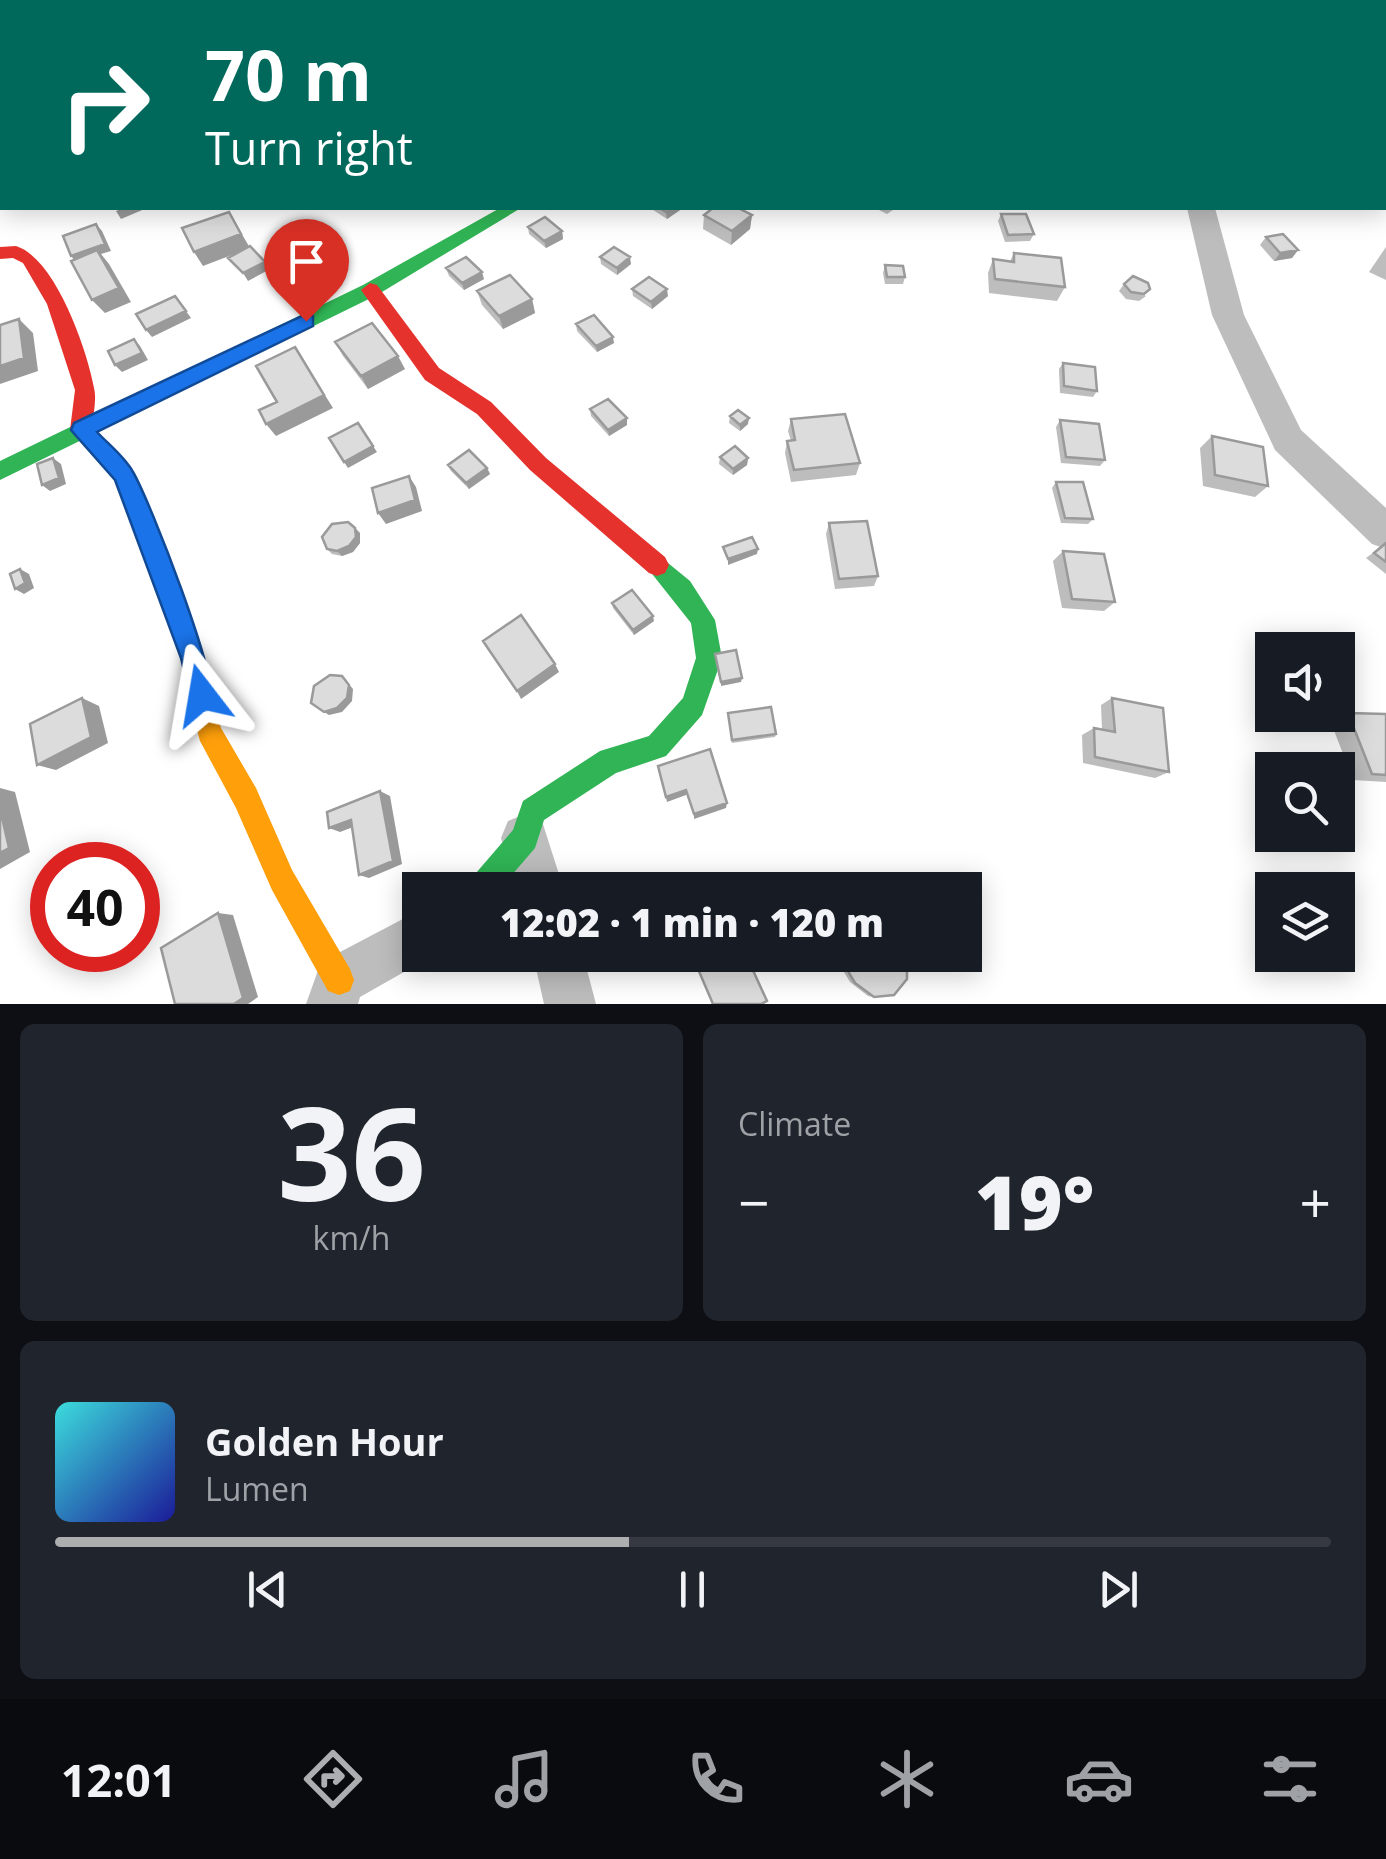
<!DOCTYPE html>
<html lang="en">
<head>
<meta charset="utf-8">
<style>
	body { margin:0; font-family:"Open Sans",sans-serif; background:#20242c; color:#f1f3f6; height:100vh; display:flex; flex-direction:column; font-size:38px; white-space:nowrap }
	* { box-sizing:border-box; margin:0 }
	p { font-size:32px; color:#9ea1a6 }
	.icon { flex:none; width:55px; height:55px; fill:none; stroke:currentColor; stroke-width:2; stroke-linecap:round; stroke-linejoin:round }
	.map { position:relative; height:1004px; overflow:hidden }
	.side { display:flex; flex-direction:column; gap:20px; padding:20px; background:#0d0f14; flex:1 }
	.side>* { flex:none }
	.hud { position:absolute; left:0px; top:0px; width:1388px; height:210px; box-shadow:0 5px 25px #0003; background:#00695c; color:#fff; overflow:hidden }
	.buttons { position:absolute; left:1255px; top:632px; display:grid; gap:20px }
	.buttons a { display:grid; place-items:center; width:100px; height:100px; border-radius:0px; background:#171b24; box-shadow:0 5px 25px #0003; font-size:50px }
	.speed { position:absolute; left:30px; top:842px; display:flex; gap:20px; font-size:50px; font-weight:700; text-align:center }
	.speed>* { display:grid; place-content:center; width:130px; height:130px; border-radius:50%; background:#171b24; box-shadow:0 5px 25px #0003; line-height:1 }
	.speed .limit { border:15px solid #d22; background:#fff; color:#111 }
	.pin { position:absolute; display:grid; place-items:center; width:85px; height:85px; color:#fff; margin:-102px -42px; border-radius:50% 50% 50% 0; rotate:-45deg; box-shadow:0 0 10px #0007 }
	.pin .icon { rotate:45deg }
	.me { position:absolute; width:110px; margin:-55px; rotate:346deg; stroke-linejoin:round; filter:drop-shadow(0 0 8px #0008) }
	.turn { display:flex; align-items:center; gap:35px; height:210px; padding:0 40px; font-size:45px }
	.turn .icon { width:130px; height:130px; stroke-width:2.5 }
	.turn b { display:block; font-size:70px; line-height:85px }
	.big { font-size:75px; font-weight:800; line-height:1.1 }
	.side .card { flex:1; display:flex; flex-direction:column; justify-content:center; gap:15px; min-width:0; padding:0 35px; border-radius:15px; background:#20242c }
	.side .dial { align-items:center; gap:0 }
	.dial b { font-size:130px; line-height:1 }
	.song { display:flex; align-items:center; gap:30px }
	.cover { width:120px; height:120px; border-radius:15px; background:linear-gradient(135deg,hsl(180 70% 55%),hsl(240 70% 35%)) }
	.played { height:10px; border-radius:5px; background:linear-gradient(90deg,#adaeaf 45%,#363941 45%) }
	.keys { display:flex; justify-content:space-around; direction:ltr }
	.heat { display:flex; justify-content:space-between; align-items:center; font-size:55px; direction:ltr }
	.side .tiles { flex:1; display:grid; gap:20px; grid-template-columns:1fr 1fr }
	.card:last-child { grid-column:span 2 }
	.trip { position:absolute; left:402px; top:872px; width:580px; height:100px; border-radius:0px; background:#171b24; box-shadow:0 5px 25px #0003; font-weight:800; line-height:100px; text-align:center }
	.dock { display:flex; height:160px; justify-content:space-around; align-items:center; background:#090b0e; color:#9ea1a6 }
	.dock .icon { width:70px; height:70px }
	.dock .current { color:#adaeaf }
	.dock b { font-size:45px; color:#f1f3f6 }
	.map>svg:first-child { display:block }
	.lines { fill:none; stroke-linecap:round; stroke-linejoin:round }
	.street { fill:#bdbdbd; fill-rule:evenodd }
	.fast { fill:#30b455; fill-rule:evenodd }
	.slow { fill:#ff9f0a; fill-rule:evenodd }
	.jam { fill:#e5322d; fill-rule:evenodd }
	.wall { fill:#bdbdbd }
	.shaded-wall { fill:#9a9a9a }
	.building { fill:#dcdcdc; stroke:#9a9a9a; stroke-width:2.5 }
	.route { fill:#1a73e8; stroke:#114b97; stroke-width:2.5 }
</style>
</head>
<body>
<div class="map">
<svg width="1386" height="1004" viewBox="0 0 1386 1004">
	<rect width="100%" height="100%" fill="#fff"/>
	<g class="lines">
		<path class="street" d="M851,0H875L876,2H852Z
			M0,75L2,76V91H0Z
			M1187,208H1215L1244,315L1301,430L1386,508V549L1372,544L1275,450L1212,315Z
			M525,814L542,821L564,890H516L501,838L508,821Z
			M420,910V955H434L360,997L358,1004H306L321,962Z
			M533,955H583L596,1004H544Z"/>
		<path class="fast" d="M500,208H521L377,295L0,480V461L363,285Z
			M657,554L690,581L715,620L722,658L702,715L666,756L616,773L544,820L535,848L499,890H465L470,880L513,830L523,801L600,751L649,736L683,698L696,658L691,623L645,565L649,557Z"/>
		<path class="slow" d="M202,687L211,691L221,728L256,788L292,870L350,969L354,980L350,991L339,995L328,991L272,890L236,808L200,741L189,700L193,691Z"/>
		<path class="jam" d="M16,246C55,258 87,349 94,388C97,400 93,415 92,427C105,441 125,456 134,473C151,507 223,682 211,709L202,713L193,709L181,658L115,480L70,430L75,390L47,304L23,263L13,258L0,259V247Z
			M370,283L377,285L439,368L491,402L546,458L665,557L669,565L665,573L657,576L649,573L530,470L477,414L425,380L361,290Z"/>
	</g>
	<path class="wall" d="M650,208H683L667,219Z
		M875,208H896L887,214Z
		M1001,214L1034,234L1030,241L1005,242L998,221Z
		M704,215H752L750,229L731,245L703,229Z
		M528,227L562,231L563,239L546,248L529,234Z
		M1266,237L1298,250L1292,258L1274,261L1260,245Z
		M1386,247V280L1369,272Z
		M1014,253L1065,287L1057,301L989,293L988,273L993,259L1010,261Z
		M600,257L631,264L617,275L601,264Z
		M885,265L905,277L903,284H885L883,273Z
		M446,268L484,279L464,290L449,276Z
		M1124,284L1146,296L1139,301L1126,299L1119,291Z
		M632,289L668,296L652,309L633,296Z
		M477,291L532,299L535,313L503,329L482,305Z
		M576,324L614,343L597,352L577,331Z
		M335,342L405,369L368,389L343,356Z
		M1063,363L1097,391L1093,397L1060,393L1059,369Z
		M590,409L627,425L609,436L591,416Z
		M730,416L748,424L740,431L729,423Z
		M791,419L860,463L856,475L791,482L785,453L787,441H791L788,431Z
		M1060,420L1105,460L1100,466L1061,463L1056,427Z
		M1212,436L1268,486L1255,497L1203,486L1200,448Z
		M720,457L748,458L747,465L733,475L719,464Z
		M448,465L487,468L490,474L469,489L451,471Z
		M1056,482L1093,519L1088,524L1061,523L1052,488Z
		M829,523L878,576L874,586L835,589L826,534Z
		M355,528L360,533V543L353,552L342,556L332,554L327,549Z
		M1386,543V574L1366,558Z
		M1063,551L1115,602L1104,611L1062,608L1053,561Z
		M612,603L654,621L634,635L613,608Z
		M1112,698L1169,772L1155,778L1083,763L1082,735L1094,728L1102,730L1101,705Z
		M728,713L776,734L775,737L732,743Z
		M1348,713L1386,714V782L1353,780L1330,720Z
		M844,955H907L874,997L868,996L850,982L844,972Z"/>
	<path class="shaded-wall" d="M373,0H388L384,2H371Z
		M424,0H439L434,2H422Z
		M124,208H147L121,219L116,211Z
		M673,208H683L667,219L666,212Z
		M229,212L250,248L203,266L194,252Z
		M752,215L750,229L731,245L732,231Z
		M96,224L102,231L111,251L101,254L109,264L131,302L105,313L92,300L77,263L71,256Z
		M562,231L563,239L546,248L544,241Z
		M1298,250L1292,258L1274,261L1280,253Z
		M630,257L631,264L617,275V268Z
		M265,262L270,269L248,281L243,273Z
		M482,272L484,279L464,290L462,283Z
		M667,289L668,296L652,309L651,302Z
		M175,296L191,318L152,337L146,330Z
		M532,299L535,313L503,329L499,316Z
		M19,319L33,333L38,371L0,384V366Z
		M613,337L614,343L597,352L596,346Z
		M134,339L140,346L148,360L122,372L115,365Z
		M295,347L333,408L276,436L266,424L324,395Z
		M398,356L405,369L368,389L361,376Z
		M627,418V425L609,436L608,430Z
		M749,418L748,424L740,431V425Z
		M373,446L377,452L348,468L344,462Z
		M53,458L61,464L66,484L50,491L42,485Z
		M748,458L747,465L733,475V469Z
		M487,468L490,474L469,489L466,483Z
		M409,476L416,487L422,511L386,524L378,513Z
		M355,528L360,533V543L353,552L342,556L337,551Z
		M758,549L757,554L728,565V559Z
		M20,569L29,574L34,588L24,594L15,589Z
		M653,616L654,621L634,635L633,630Z
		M555,664L559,672L521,699L517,691Z
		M342,676L353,689L352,701L342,712L329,715L324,712Z
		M742,678L741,682L721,686V682Z
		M82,698L99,706L108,743L56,770L37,765Z
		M0,788L15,792L30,852L0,869Z
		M686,790V795L667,802L666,797Z
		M380,791L390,796L402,864L369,878L359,875Z
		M727,803L726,808L694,819V814Z
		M351,820L361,824L340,832L329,828Z
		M218,913L233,915L258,997L248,1004H234Z"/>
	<path class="building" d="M316,0H339L344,2H311Z
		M754,0H770L774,2H748Z
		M1218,0H1239L1237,2H1225Z
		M1306,0H1343L1347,2H1309Z
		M2,30V51L1,52L0,31Z
		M660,208H673L666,212Z
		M713,208H738L752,215L732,231L704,215Z
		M229,212L241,234L194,252L182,228Z
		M1001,214H1026L1034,234L1008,235Z
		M545,217L562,231L544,241L528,227Z
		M96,224L105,244L71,256L63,236Z
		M1283,234L1298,250L1280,253L1266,237Z
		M250,246L265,262L243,273L228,258Z
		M614,247L630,257L617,268L600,257Z
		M97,250L119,288L92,300L71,261Z
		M1014,253L1061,258L1065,287L995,279L993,259L1014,262Z
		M466,257L482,272L462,283L446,268Z
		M885,265L903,266L905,277H887Z
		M510,275L532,299L499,316L477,291Z
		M1133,276L1148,283L1150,289L1144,294L1131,292L1124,284Z
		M649,277L667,289L651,302L632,289Z
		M175,296L186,311L146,330L136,314Z
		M594,315L613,337L596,346L576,324Z
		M19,319L24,358L0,366V325Z
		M372,323L398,356L361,376L335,342Z
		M134,339L142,353L115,365L108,351Z
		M295,347L324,395L266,424L259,410L277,402L256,366Z
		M1063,363L1095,367L1097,391L1064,386Z
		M608,399L627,418L608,430L590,409Z
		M738,410L749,418L740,425L730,416Z
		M845,414L860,463L794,470L787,441L795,440L791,419Z
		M1060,420L1099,424L1105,460L1066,457Z
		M358,423L373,446L344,462L329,438Z
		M1212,436L1263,447L1268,486L1215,475Z
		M735,446L748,458L733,469L720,457Z
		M469,450L487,468L466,483L448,465Z
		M53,458L59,478L42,485L37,464Z
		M409,476L415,500L378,513L372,488Z
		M1056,482H1083L1093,519L1065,518Z
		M867,521L878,576L839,579L829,523Z
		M348,522L355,528L356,537L349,546L337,551L327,549L322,537L332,524Z
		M752,537L758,549L728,559L723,547Z
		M1386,543V562L1374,553Z
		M1063,551L1104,554L1115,602L1072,599Z
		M20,569L25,583L15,589L10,574Z
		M632,590L653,616L633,630L612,603Z
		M521,615L555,664L517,691L483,641Z
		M736,650L742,678L721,682L715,654Z
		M330,675L342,676L349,685L347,698L337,708L324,712L311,703L314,686Z
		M82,698L91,737L37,765L30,724Z
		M1112,698L1163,708L1169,772L1095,757L1094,728L1115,732Z
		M771,707L776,734L732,740L728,713Z
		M1348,713L1386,714V775L1372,774Z
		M710,749L727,803L694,814L686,790L666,797L658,766Z
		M380,791L393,861L359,875L351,820L329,828L327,812Z
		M0,809L9,848L0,853Z
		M218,913L243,998L234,1004H175L161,948Z
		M692,955H746L767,1001L761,1004H713Z
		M849,955H907V979L894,995L874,997L855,983L849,973Z"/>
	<path class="route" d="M306,314L313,316V326L97,432C108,444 125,457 133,472C150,501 220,681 211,704L202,708L192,704L181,658L115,480L71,430L74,423Z"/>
</svg>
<div class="buttons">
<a><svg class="icon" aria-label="sound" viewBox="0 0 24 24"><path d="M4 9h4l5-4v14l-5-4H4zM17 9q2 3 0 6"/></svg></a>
<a><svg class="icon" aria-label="search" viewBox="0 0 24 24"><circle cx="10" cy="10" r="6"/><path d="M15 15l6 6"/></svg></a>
<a><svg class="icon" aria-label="layers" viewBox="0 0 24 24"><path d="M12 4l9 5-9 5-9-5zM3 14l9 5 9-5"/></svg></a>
</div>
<div class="speed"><div class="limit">40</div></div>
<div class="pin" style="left:306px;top:321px;background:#d93025"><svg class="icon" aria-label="arrive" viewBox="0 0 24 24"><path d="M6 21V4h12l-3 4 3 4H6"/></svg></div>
<svg class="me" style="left:202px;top:695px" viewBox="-20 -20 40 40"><path d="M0-17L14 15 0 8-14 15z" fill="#1a73e8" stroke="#fff" stroke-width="4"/></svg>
<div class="trip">12:02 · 1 min · 120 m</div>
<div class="hud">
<div class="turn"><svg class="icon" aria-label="right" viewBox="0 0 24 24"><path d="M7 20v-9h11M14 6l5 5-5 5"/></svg><div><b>70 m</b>Turn right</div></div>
</div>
</div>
<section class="side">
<div class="tiles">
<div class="card dial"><b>36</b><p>km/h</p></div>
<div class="card"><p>Climate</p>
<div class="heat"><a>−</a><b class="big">19°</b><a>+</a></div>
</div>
<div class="card">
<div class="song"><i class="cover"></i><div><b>Golden Hour</b><p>Lumen</p></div></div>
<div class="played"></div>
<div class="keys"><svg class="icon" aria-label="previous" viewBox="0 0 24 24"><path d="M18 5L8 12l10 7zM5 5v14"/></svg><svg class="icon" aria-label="pause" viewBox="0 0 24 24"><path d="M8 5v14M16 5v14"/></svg><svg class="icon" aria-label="next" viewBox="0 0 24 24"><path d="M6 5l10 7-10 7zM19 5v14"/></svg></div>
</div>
</div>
</section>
<nav class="dock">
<b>12:01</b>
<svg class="icon current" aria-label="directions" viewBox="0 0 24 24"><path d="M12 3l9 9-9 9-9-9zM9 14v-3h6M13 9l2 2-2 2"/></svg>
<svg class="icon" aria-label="music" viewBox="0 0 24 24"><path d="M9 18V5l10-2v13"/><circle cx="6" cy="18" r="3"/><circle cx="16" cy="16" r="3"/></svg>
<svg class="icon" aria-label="phone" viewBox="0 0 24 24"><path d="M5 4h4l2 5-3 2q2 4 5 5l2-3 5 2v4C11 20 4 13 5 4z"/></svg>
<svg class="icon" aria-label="climate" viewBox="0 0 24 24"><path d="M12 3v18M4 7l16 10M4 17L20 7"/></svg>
<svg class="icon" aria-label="car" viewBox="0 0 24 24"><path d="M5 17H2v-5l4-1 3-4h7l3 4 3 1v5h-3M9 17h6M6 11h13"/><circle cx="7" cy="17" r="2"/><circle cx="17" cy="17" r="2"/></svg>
<svg class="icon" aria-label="filters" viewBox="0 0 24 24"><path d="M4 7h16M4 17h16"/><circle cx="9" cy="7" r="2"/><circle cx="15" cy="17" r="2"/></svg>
</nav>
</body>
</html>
